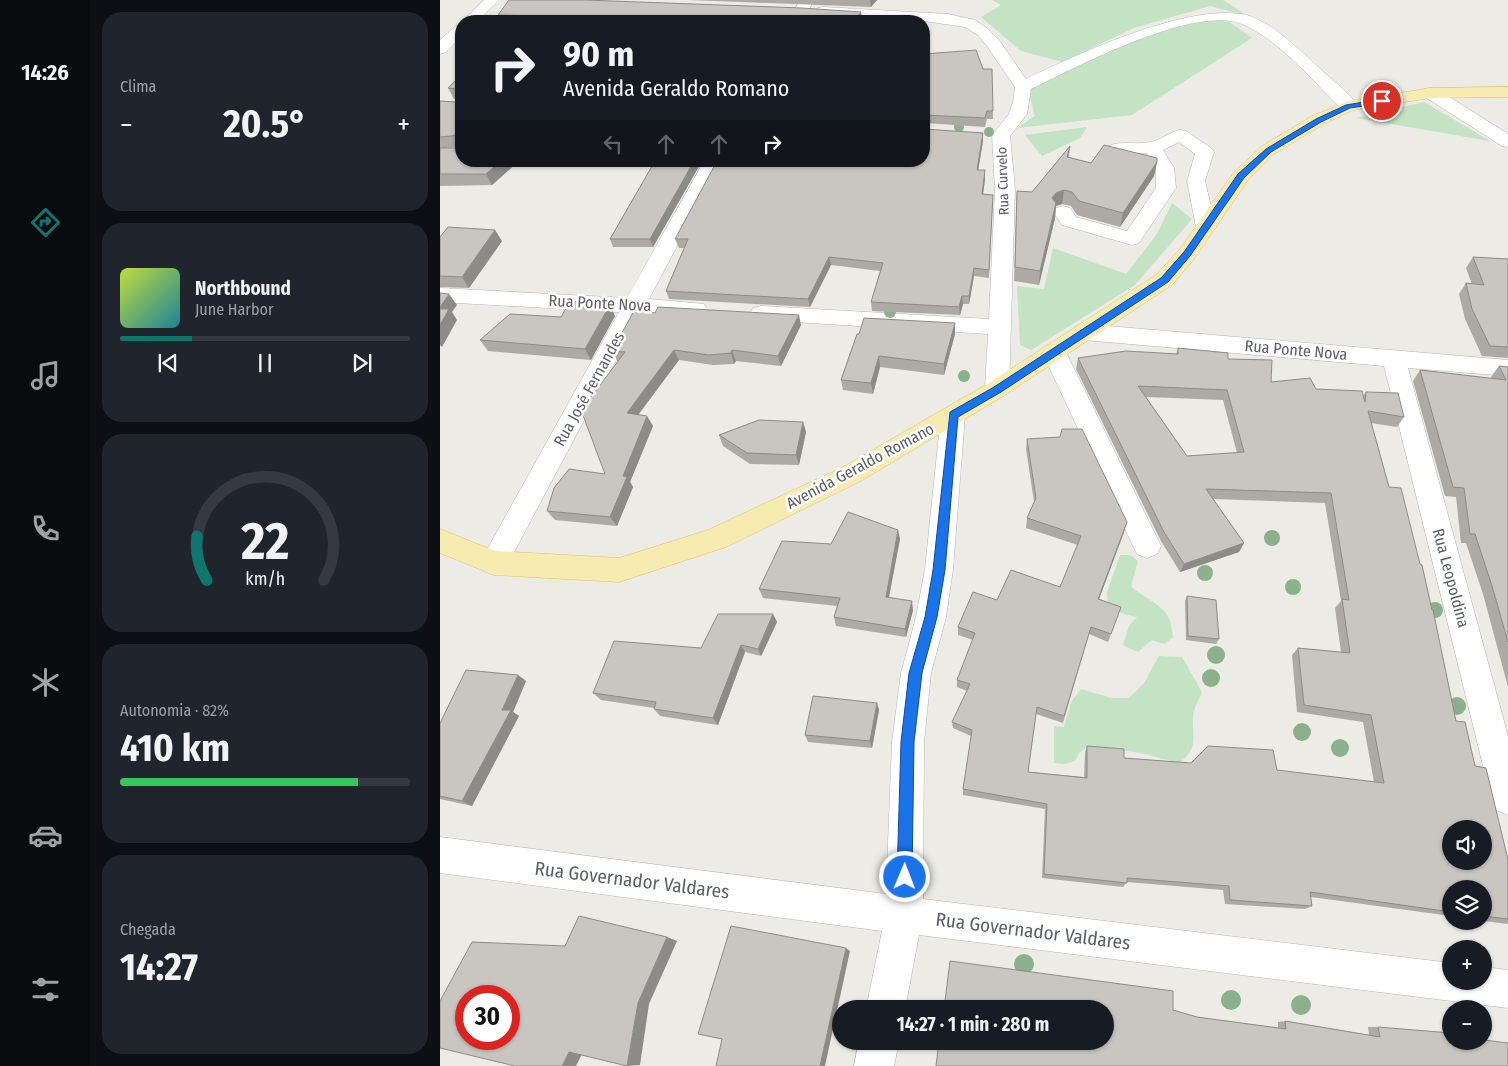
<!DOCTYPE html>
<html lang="pt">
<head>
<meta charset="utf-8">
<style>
	body { margin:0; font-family:"Fira Sans Condensed",sans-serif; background:#20242c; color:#f1f3f6; height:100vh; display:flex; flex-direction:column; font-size:19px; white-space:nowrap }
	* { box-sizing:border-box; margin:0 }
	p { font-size:16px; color:#9ea1a6 }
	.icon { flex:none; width:28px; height:28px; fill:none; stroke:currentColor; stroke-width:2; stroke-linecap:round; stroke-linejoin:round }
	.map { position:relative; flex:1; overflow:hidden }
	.panel { display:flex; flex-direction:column; gap:12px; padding:12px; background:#0d0f14; width:350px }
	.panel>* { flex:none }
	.top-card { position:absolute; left:15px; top:15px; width:475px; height:152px; border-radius:20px; box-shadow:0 1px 4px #0004; background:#171b24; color:#f1f3f6; overflow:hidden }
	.buttons { position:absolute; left:1002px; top:820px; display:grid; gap:10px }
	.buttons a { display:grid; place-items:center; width:50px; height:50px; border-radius:50%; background:#171b24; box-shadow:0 1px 4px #0004; font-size:25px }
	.speed { position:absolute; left:15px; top:985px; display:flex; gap:10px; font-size:25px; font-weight:700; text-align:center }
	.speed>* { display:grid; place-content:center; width:65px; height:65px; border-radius:50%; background:#171b24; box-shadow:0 1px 4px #0004; line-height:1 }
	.speed .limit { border:8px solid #d22; background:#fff; color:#111 }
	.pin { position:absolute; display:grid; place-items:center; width:42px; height:42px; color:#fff; margin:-21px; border:2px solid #fff; border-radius:50%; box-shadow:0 1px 5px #0007 }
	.me { position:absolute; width:55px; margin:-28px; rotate:1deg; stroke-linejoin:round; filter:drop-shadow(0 0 4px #0008) }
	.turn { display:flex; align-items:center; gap:18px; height:105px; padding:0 25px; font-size:22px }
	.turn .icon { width:65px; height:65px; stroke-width:2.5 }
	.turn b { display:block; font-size:35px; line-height:42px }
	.lanes { display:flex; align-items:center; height:48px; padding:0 25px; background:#0003; justify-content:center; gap:25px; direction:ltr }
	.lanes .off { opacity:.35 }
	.big { font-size:38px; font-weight:700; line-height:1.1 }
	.panel .card { flex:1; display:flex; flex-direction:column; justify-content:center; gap:8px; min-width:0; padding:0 18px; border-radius:20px; background:#20242c }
	.panel .dial { align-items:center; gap:0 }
	.dial svg { height:130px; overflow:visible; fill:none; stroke:#363941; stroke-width:7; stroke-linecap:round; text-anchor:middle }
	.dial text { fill:#f1f3f6; stroke:none }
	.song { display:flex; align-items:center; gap:15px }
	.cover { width:60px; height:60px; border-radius:8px; background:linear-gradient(135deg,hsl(70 70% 55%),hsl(190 70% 35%)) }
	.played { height:5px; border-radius:2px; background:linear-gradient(90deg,#0f766e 25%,#363941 25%) }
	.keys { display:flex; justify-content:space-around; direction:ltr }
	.heat { display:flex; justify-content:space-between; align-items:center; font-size:28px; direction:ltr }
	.charge { height:8px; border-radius:4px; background:linear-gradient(90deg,#34c759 82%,#363941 0) }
	.trip { position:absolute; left:392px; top:1000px; width:282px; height:50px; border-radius:25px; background:#171b24; box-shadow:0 1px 4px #0004; font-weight:700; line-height:50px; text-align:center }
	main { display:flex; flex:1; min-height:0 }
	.tab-bar { display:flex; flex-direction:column; width:90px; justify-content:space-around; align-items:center; background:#090b0e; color:#9ea1a6 }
	.tab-bar .icon { width:35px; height:35px }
	.tab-bar .selected { color:#0f766e }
	.tab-bar b { font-size:22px; color:#f1f3f6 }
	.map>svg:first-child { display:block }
	.green { fill:#c4e2c4 }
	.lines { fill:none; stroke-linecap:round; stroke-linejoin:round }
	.minor-casing { stroke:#b2b4b8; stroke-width:1 }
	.major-casing { stroke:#e2c269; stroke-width:1 }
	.minor { fill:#fff; fill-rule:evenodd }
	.major { fill:#f6ecb1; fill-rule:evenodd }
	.tree { fill:#8db08c }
	.wall { fill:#adaaa6; fill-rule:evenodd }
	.shaded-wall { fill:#8d8b87 }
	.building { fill:#c9c6c1; stroke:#8d8b87; fill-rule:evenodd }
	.route { fill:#1a73e8; stroke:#114b97 }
	.labels { text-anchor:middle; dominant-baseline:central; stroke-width:5; stroke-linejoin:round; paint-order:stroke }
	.far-street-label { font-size:14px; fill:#5c5f63; stroke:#fff }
	.street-label { font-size:16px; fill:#5c5f63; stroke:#fff }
	.near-street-label { font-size:19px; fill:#5c5f63; stroke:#fff }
</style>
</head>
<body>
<main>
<nav class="tab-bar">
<b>14:26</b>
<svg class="icon selected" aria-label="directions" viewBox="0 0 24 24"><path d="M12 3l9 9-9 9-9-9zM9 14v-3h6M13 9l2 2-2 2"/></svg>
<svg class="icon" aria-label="music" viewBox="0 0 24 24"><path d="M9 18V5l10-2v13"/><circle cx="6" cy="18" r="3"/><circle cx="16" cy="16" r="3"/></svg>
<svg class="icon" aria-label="phone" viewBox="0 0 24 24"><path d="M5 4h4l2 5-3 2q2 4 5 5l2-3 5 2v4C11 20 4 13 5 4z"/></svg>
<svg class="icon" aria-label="climate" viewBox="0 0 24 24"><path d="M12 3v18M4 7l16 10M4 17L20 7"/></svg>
<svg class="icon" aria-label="car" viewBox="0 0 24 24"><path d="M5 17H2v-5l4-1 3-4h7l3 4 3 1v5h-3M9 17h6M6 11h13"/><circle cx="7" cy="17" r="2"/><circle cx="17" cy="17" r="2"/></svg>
<svg class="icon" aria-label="filters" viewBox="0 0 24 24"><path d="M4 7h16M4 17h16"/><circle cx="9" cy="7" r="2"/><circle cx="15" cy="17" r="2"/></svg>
</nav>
<section class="panel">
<div class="card"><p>Clima</p>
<div class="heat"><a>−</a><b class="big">20.5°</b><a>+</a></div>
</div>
<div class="card">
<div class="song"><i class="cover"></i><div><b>Northbound</b><p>June Harbor</p></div></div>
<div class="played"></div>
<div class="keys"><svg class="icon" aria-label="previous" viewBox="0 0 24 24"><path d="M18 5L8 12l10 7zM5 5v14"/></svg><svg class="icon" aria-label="pause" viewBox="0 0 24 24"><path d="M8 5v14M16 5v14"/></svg><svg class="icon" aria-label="next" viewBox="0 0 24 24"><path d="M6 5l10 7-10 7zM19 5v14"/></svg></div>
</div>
<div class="card dial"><svg viewBox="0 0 100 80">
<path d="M14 69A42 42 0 1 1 86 69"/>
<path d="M14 69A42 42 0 0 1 8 42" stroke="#0f766e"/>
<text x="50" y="56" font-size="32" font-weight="700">22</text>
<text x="50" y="72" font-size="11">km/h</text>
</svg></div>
<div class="card"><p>Autonomia · 82%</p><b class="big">410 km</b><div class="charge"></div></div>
<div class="card"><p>Chegada</p><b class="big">14:27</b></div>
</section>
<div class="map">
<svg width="1068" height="1066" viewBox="0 0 1068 1066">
	<rect width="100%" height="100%" fill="#edebe5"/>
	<path class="green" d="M552,0H783L808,16L770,6L694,28L623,62L581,51L541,17L561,5Z
		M785,19L812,38L692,115L577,128L595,116L588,89C652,58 713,25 785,19Z
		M984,102L1050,141L916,118Z
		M647,127L640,138L602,156L585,135Z
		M732,203L752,219L695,285L591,350L580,345L577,286L604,289L613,248L686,274L717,234Z
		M680,555H690L698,561L691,586C703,598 720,602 728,617C731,622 732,631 733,637L725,644L712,640L698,652L683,645L689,626L697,617L684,614L668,606L667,592Z
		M719,656L742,657L762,692C759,700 753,709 753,718C752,739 759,748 739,763L701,753L649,746L640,752L635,761L624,764L614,763V726L624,727L631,702L641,689L671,698H689L704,683Z"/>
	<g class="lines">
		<defs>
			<path id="minor" d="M44,0H59L38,21H23Z
				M360,0H374L363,21H349Z
				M383,7L508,14L535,20L548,29L559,40L586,79C638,54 753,0 810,16C834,25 855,46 874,63C888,77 907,90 918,106L915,110L909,111L903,110C873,82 840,40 802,24C755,4 636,67 591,89L587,114L570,136L575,189L569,389L565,395L557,398L549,395L545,389L548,334L321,320L313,318L310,313L313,308L321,306L549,319L555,189L552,135L569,114L573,102L575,87L547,46L538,35L525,27L484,21L378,14L376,11L378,8Z
				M21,24V37L6,52L0,54V40L16,26Z
				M991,88L997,89L1068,134V147L1062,146L985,97L983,93L985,89Z
				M740,130L746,131L771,148L774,152L765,181L776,227L773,231L766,233L759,231L756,227L747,181L755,154L739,142L723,150L734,168L736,188L699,243L692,245L622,225L613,212L616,208L623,206L630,208L636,217L687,231L716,188V168L707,153H688L670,158L664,157L661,153C672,137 695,146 710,142C721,140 730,132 740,130Z
				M264,161H282L209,299L264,304L267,309L264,314L256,316L201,313L64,571L54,575L44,571L40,563L44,555L179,312L0,302V288L187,298Z
				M644,324L1068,360V376L968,368L1068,736V815L1056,810L1051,798L944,366L644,340L636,337L633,332L636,327Z
				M614,344L622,346L626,352L721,546L717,554L707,558L697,554L693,546L602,352L606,346Z
				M513,406L522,409L525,415L513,569L506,617L491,673L484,742L483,899L1011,963V981H1044V967L1068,970V1008L479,935L465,1009H426L442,931L0,873V837L446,894L452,742L461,673L476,617L485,569L501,415L504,409Z
				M419,1041H459L454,1066H414Z"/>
			<path id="major" d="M1068,87V97L991,98L913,110L884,124L834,154L808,180L754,259L732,285L565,395L421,481L286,547L179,582L54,575L0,553V529L55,551L179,558L268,530L403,467L549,383L716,275L740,249L794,172L822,146L872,116L909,101L991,88Z"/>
		</defs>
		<use href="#minor" class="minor-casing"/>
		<use href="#major" class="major-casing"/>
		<use href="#minor" class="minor"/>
		<use href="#major" class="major"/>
	</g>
	<g class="tree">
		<circle cx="519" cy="127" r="5"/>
		<circle cx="549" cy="132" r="5"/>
		<circle cx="450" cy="312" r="6"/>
		<circle cx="524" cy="376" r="6"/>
		<circle cx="832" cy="538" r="8"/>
		<circle cx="765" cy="573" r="8"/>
		<circle cx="853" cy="587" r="8"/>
		<circle cx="995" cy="610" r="8"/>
		<circle cx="776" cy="655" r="9"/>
		<circle cx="771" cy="678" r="9"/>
		<circle cx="1017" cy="706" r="9"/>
		<circle cx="862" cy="732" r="9"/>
		<circle cx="900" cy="748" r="9"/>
		<circle cx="584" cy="964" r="10"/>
		<circle cx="791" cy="1000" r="10"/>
		<circle cx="861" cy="1005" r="10"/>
	</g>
	<path class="wall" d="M249,0H437L431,7Z
		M421,12L422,20L421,21H61L58,15Z
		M484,54L553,111V119H547L545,127L484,123Z
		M21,75V147L5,148L21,161H79L52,185L0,186V101L16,102V99H14L8,88Z
		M543,133V141L538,170H545V179L543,194L553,195L549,278L534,276L529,304H523L520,315L432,311L431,302L440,271L391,265L370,307L229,299L226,291L244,248H239L235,239L413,164Z
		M630,146L629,157L651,163L717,162L714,176L680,227L637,215L631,206L622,204L616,206L615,218L599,285L574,281L577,191L592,192Z
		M215,161H262L213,247H173L170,239Z
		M0,237L62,241L29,288L0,287Z
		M1033,257L1068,259V358L1042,356L1025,319L1019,294L1026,283L1032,284L1026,268Z
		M215,313L361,325L341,366L296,361L294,364L273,365L239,360L198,415L213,426L190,482L193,487L177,526L115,520L107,511L165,474L178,362L172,351Z
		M175,316L151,360L48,351L40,340L121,317Z
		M417,334H515L504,375L440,367L433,394L403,390L401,380Z
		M738,348L788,359L831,382L876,389L923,396L926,392L964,417L957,427L931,423L1016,721L1035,766L1068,860V924L1044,921V889H1011V916L871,897L872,906L865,909L785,904L783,890L687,882L683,887L602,878L605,809L523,795V789L531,736L513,728L512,722L527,691L517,687V680L533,640L518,635V627L557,600L620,587L638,545L586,528L587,518L594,502L586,449L587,439L684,532L659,599L681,607L668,642L649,634L623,723L596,714L588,772L644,777L645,753L647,746L684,758L837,770L934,782L923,722L857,712L852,655L858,648L901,652L895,608L901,601L885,503L773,499L804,543L799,552L740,572L721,541L636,369L638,358L736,354ZM706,397L783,400L797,453L747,456Z
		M1059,366L1068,367V687L1043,594L1026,543H1021L1016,497L1005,496L973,381L980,370L1052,379L1051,377Z
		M363,422L366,432L359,465L310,464L283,446L279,435Z
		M460,539L449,598L473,610L466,637L396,626L394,617L397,606L323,598L319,589L391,544Z
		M747,596L779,639L776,644L746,640L745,601Z
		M333,614L337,622L321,656L305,652L278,725L220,716L214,709V708L161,700L153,693L261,648Z
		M78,675L86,681L73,712L79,716L32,806L0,799V723Z
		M437,703L439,710L432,748L368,742L365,735Z
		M733,1010L757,1017L838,1028V1022L845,1021L929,1035L928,1027H938L1011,1041L496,1066Z"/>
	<path class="shaded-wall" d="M430,0H437L431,7Z
		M421,12L422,20L421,21H414Z
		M543,133V141L537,178V170Z
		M61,161H79L52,185L46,174Z
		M254,161H262L213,247L210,239Z
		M717,162L714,176L680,227L683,213Z
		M545,170V179L542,203V194Z
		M624,190L622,204L616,206L615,218L599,285L600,271L612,198L616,193Z
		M55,230L62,241L29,288L22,277Z
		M389,257L391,265L370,307L368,299Z
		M534,268V276L529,304V296Z
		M9,294L17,305L12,312L17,320L2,347L0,345V307Z
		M522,296L523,304L520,315L519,307Z
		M170,305L175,316L151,360L145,349Z
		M359,315L361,325L341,366L338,356Z
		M515,323V334L504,375V364Z
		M234,350L239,360L192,423L187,413Z
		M292,350L296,361L294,364L291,353Z
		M439,356L440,367L433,394L431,383Z
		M207,416L213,426L190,482L193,487L177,526L170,517L183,476Z
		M363,422L366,432L359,465L356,455Z
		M687,522L684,532L656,607L658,599Z
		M458,530L460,539L447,606L446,597Z
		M804,543L799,552L740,572L744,564Z
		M472,601L473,610L466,637L465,629Z
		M333,614L337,622L321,656L318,649Z
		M301,645L305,652L278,725L273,718Z
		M78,675L86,681L73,712L79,716L32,806L22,801Z
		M437,703L439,710L432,748L430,741Z
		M227,937L237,941L209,1004L200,1065L187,1066L198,1003Z
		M406,948L410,951L385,1066H380Z
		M129,1052H143L136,1066H122Z"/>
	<path class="building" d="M69,0H145L362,8L421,12L414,21H157L161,17L58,15Z
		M536,50L543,69H552L553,111H547L545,118L484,115V54Z
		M21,75V135L0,137V101L16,102L17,89L8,88Z
		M484,129L543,133L537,170H545L542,194L553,195L549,270L534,268L529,296H522L519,307L431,302L443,263L389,257L368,299L226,291L248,239H235L277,161H361L413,164L414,161H484Z
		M664,145L717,158V162L683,213L639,201L632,192L624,190L616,193L612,198L616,203L600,271L575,267L577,191L592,192L630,146L627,157L651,163Z
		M0,148H21V161H61L46,174H0Z
		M215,161H254L210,239H170Z
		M8,227L55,230L22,277L0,276V237Z
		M1033,257L1068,259V347L1050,346L1032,309L1026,283L1044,285Z
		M0,293L9,294L0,307Z
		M130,301L170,305L145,349L40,340L70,314L121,317Z
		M218,307L359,315L338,356L292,350L291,353L269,355L234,350L187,413L207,416L183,476L187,477L170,517L107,511L114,488L129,469L165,474L141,410L185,352L172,351L195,309L215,313Z
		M0,309H9L0,325Z
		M424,318L515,323L504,364L439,356L431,383L401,380L417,334H419Z
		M738,348L788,353V359L832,360L831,382L870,378L876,389L922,391L925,402L926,392L958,393L964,417L928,411L949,487L961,488L980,564L982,565L992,610H993L1016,721L1025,722L1035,766L1046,768L1068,860V919L1044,916V889H1011V912L870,892L872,906L790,900L789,886L687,878V883L604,874L607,804L523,789L532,730L512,722L530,684L517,680L535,633L518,627L533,592L557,600L571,570L620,587L641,536L587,518L596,498L587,439L620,437L622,429H642L687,522L658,599L681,607L671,634L651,627L624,716L597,707L588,772L647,778V746L684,749V758L751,763L768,746L833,750L837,770L944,783L931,715L864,705L858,648L910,653L902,599L909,600L891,493L766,489L804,543L744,564L724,532L638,358L686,351L738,354ZM698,386L787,390L804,452L747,456ZM1011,829H1044V861H1011Z
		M1059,366L1068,367V642L1052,586L1035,534H1030L1024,488L1013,487L980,370L1066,380Z
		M319,420L363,422L356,455L307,453L279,435Z
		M408,512L458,530L446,597L472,601L465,629L394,617L400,598L319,589L342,541L391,544Z
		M747,596L776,600L779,639L748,636Z
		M278,614H333L318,649L301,645L273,718L214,709L216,702L153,693L174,641L261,648Z
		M26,670L78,675L62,710H71L22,801L0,796V723Z
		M373,696L437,703L430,741L365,735Z
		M139,916L227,937L198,1003L187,1066L129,1052L122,1066H75L0,1048V1001L32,942L125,946ZM26,996H69V1039H26Z
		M291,926L406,948L380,1066H276L282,1039L258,1034Z
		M510,961L733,991V1010L757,1017L846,1029L845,1021L940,1037L938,1027L1011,1033V1041H1044V1040L1068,1043V1066H496L499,1041H666V1009H504Z"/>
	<path class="route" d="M942,99L944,100V103L910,108L881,122L831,152L804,178L750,256L728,282L561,392L518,417L505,570L497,617L482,673L474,742L472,877L470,882L465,884L459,882L457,877L461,742L469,673L485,617L493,570L510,412L554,387L721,278L744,252L798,174L826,149L876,119L906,105Z"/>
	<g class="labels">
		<g class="far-street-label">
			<text transform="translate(563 181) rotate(-92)">Rua Curvelo</text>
		</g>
		<g class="street-label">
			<text transform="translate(160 303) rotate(3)">Rua Ponte Nova</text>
			<text transform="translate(856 350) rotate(5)">Rua Ponte Nova</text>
			<text transform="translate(149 389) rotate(-61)">Rua José Fernandes</text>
			<text transform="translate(420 466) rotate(-28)">Avenida Geraldo Romano</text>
			<text transform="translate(1011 578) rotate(75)">Rua Leopoldina</text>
		</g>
		<g class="near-street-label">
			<text transform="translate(192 880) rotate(7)">Rua Governador Valdares</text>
			<text transform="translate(593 931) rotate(7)">Rua Governador Valdares</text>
		</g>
	</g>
</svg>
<div class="buttons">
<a><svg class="icon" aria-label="sound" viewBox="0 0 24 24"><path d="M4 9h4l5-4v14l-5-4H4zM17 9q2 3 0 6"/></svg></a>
<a><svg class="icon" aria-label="layers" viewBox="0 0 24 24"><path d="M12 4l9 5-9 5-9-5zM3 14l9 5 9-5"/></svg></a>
<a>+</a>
<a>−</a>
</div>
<div class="speed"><div class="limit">30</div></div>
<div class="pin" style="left:942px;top:101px;background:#d93025"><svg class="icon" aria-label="arrive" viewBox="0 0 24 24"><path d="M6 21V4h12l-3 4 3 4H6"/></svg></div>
<svg class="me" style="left:465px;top:877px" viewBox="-20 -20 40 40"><circle r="17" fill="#1a73e8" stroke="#fff" stroke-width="3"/><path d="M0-11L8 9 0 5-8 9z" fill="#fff"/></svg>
<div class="trip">14:27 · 1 min · 280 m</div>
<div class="top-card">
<div class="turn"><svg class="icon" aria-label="right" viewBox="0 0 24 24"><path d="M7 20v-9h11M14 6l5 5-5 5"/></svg><div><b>90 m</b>Avenida Geraldo Romano</div></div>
<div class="lanes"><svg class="icon off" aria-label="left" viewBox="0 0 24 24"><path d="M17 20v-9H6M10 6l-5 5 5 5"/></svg><svg class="icon off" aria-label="ahead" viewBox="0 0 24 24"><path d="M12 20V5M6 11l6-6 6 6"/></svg><svg class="icon off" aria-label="ahead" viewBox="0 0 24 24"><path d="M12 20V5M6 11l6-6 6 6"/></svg><svg class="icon" aria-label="right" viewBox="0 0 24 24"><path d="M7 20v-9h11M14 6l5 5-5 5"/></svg></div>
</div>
</div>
</main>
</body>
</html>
